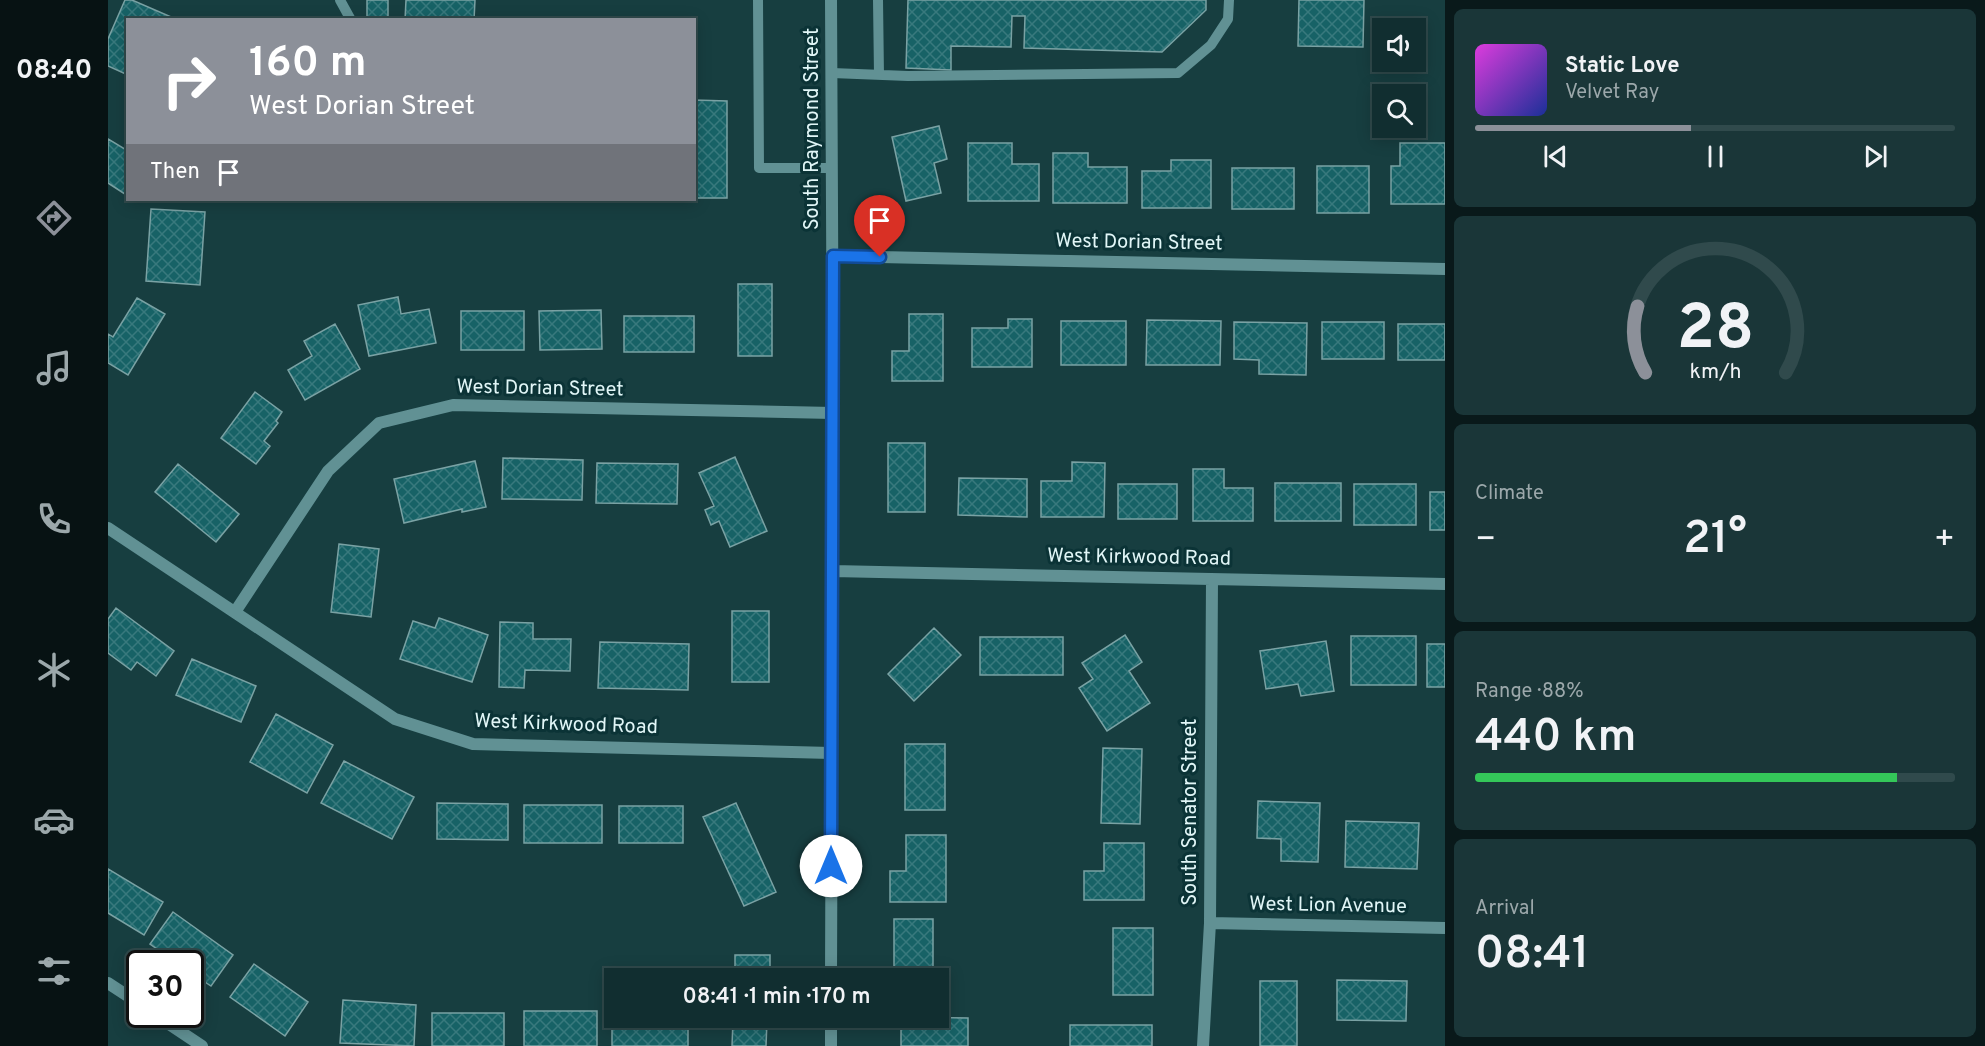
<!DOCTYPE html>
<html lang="en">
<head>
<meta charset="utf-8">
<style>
	body { margin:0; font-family:Overpass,sans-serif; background:#1a3638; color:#f1f3f6; height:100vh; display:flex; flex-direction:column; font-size:22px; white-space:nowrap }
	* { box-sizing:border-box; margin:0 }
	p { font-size:20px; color:#9ca8ab }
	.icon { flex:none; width:33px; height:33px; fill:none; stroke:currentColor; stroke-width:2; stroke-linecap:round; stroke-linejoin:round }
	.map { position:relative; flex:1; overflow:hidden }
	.sheet { display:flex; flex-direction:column; gap:9px; padding:9px; background:#09191a; width:540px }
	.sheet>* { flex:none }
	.hud { position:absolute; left:18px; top:18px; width:570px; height:183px; border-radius:0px; box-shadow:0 3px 15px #0003,0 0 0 2px #304a4c; background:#8c9099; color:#fff; overflow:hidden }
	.tools { position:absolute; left:1264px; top:18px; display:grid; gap:12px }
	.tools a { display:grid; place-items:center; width:54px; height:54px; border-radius:0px; background:#112e30; box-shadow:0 3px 15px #0003,0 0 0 2px #304a4c; font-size:30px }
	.speed { position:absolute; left:18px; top:950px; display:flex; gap:12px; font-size:30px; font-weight:700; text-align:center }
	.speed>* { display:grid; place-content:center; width:78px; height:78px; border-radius:50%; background:#112e30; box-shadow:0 3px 15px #0003,0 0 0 2px #304a4c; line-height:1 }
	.speed .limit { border:3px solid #111; border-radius:9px; background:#fff; color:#111 }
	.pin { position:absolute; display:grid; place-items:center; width:51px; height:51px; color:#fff; margin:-62px -26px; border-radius:50% 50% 50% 0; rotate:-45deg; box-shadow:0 0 6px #0007 }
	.pin .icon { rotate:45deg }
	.me { position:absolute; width:66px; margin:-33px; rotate:0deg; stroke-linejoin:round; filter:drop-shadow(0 0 4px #0008) }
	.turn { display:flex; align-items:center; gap:21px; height:126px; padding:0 24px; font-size:27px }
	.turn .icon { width:78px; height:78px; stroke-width:2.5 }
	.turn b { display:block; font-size:42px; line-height:51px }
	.then { display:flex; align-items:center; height:57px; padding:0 24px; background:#0003; gap:12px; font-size:22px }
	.big { font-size:45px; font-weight:600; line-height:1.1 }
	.sheet .tile { flex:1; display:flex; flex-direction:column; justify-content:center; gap:9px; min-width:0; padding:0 21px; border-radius:9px; background:#1a3638 }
	.sheet .dial { align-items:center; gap:0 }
	.dial svg { height:156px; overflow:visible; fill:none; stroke:#304a4c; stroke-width:7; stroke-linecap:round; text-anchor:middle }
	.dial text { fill:#f1f3f6; stroke:none }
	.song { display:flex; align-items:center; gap:18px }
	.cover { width:72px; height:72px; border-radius:9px; background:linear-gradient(135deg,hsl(300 70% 55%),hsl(230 70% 35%)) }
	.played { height:6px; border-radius:3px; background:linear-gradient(90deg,#8c9099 45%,#304a4c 45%) }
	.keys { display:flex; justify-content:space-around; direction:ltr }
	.heat { display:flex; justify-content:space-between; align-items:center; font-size:33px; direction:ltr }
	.charge { height:9px; border-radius:4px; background:linear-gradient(90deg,#34c759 88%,#304a4c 0) }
	.trip { position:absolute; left:496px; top:968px; width:345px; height:60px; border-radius:0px; background:#112e30; box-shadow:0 3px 15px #0003,0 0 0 2px #304a4c; font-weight:600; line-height:60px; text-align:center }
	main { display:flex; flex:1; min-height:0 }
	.dock { display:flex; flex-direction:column; width:108px; justify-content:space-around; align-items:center; background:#071213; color:#9ca8ab }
	.dock .icon { width:42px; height:42px }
	.dock .selected { color:#8c9099 }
	.dock b { font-size:27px; color:#f1f3f6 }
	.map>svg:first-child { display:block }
	.building { fill:url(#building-cross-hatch); stroke:#7aa2a4; stroke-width:1.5 }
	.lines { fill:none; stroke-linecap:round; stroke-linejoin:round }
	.lane { stroke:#619194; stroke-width:10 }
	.street { stroke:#619194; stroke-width:12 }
	.route-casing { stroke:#114b97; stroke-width:15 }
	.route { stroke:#1a73e8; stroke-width:10 }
	.labels { text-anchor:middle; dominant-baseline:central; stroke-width:6; stroke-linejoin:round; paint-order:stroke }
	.street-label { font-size:20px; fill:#e1f6f7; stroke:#0b3336 }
</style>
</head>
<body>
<main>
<nav class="dock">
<b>08:40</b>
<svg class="icon selected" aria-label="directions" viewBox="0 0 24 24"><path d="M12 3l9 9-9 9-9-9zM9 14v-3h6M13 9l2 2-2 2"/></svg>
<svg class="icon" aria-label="music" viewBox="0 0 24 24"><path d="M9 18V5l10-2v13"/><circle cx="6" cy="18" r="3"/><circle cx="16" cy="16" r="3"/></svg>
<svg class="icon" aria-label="phone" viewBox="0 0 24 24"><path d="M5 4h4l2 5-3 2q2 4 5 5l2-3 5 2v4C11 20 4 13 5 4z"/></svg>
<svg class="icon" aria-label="climate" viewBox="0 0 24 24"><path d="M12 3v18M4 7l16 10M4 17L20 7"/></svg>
<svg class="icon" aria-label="car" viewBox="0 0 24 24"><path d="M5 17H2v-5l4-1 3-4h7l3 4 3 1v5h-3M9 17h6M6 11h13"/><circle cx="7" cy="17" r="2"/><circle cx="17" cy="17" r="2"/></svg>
<svg class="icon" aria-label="filters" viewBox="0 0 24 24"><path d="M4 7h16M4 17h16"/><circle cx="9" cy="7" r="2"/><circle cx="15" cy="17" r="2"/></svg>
</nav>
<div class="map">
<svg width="1337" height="1046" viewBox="0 0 1337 1046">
	<defs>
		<pattern id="building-cross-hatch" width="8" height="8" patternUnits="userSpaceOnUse" patternTransform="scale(1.5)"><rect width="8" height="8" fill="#176266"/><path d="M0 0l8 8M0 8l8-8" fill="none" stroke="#38797d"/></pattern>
	</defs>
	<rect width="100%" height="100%" fill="#173e40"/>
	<path class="building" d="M17,0H24L70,20H20V75L0,66V39Z
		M259,0H280V20H259Z
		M298,0H367L366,20H297Z
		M800,0H1098V10L1054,52L916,48L917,16H904L903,47L843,46V70L798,68Z
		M1191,0H1256L1255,47L1190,46Z
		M586,100L619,101V198H586Z
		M831,126L839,159L826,163L833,193L798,201L784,137Z
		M0,139L20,151V196L0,183Z
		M860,143H904V164H931V201H860Z
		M1292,143H1337V204H1283V166H1292Z
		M945,153H980V167H1019V203H945Z
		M1063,160H1103V208H1034V171H1063Z
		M1209,166H1261V213H1209Z
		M1124,168H1186V209H1124Z
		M43,209L97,212L92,285L38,281Z
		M630,284H664V356H630Z
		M290,297L293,314L321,309L328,343L261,356L250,305Z
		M29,298L57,314L20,375L0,363V334L5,337Z
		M493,310L494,349L432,350L431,311Z
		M353,311H416V350H353Z
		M801,314H835V381H784V351H801Z
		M516,316H586V352H516Z
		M900,319H924V367H864V328H900Z
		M1039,320L1113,321L1112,365H1038Z
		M953,321H1018V365H953Z
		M1126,322L1199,323L1198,375L1151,374V360L1126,359Z
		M1214,322H1276V359H1214Z
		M227,324L252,369L197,400L180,370L204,356L196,341Z
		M1290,324H1337V360H1290Z
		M147,392L174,412L168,421L170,423L156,441L162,446L148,464L113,438Z
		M780,443H817V512H780Z
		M627,457L659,531L622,547L611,521L603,525L597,510L606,506L591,473Z
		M395,458L475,460L474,500L394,499Z
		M367,461L378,507L354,512V509L296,523L286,479Z
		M964,462L997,463L996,517H933V481H964Z
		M489,463L570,464L569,504L488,503Z
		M70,464L131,514L108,542L47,492Z
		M1085,469H1116V488H1145V521H1085Z
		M851,478L919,479V517L850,515Z
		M1167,483H1233V521H1167Z
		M1010,484H1069V519H1010Z
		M1246,484H1308V525H1246Z
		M1322,492H1337V530H1322Z
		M231,544L271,549L263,617L223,612Z
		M8,608L66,651L48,676L29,662L23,670L0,653V619Z
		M624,611H661V682H624Z
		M331,618L380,635L364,682L292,659L305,621L327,628Z
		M392,622L425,623V639H463L462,671L417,670L416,688L391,687Z
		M826,628L853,655L806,701L780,674Z
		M1017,635L1034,662L1021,671L1042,703L999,731L971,688L985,679L974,663Z
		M1243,636H1308V685H1243Z
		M872,637H955V675H872Z
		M1218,641L1226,691L1193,696L1190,684L1158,689L1152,651Z
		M492,642L581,644L580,690L490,688Z
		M1319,644H1337V687H1319Z
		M84,659L148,686L133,722L68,695Z
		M168,714L225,745L199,793L142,762Z
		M797,744H837V810H797Z
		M995,748L1034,749L1032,824L993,823Z
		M236,761L306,797L284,839L213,803Z
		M1150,801L1212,803L1210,862L1173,861V839L1149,838Z
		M329,803L400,804V840L329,839Z
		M628,803L668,892L636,906L595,817Z
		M416,805H494V843H416Z
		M511,806H575V843H511Z
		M1238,821L1311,823L1309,869L1237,867Z
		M798,835H838V902H782V871H798Z
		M996,843H1036V900H976V871H996Z
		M0,869L55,902L36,935L0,913Z
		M65,912L125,955L103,986L82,972V963H69L42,944Z
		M786,919H825V978H786Z
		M1005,928H1045V995H1005Z
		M627,955H662V978H627Z
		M146,964L200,1002L177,1036L122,997Z
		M1229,980L1299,981L1298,1021L1229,1020Z
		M1152,981H1189V1046H1152Z
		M235,1000L308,1005L306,1046L232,1043Z
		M416,1011H489V1046H416Z
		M324,1013H396V1046H324Z
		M504,1014H507V1017H580V1046H504Z
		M793,1017L860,1018V1046H793Z
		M625,1020L659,1021L658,1046H624Z
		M962,1025H1044V1046H962Z"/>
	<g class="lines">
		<path class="lane" d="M232,0L243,20
			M650,0L651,168H724
			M770,0L771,75
			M724,73L800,76L1070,73L1103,45L1120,19L1121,0"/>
		<path class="street" d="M725,256L1337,269
			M0,528L287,719L365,744L723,753
			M725,571L1337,584
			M127,612L220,471L271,423L345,405L725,413
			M1102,923L1337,928
			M723,978L725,413L723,0
			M0,983L32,1004
			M46,1014L94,1046
			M723,1017V1046
			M1095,1046L1102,923L1104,579"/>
	</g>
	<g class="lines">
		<defs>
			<path id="route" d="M723,866L725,256L772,257"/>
		</defs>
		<use href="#route" class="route-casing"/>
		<use href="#route" class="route"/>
	</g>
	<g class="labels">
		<g class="street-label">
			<text transform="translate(705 129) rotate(-90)">South Raymond Street</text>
			<text transform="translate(1031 243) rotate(1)">West Dorian Street</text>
			<text transform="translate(432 389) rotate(1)">West Dorian Street</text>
			<text transform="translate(1031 558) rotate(1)">West Kirkwood Road</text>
			<text transform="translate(458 725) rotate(2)">West Kirkwood Road</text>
			<text transform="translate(1083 812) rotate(-90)">South Senator Street</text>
			<text transform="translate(1220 906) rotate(1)">West Lion Avenue</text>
		</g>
	</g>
</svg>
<div class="tools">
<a><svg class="icon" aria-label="sound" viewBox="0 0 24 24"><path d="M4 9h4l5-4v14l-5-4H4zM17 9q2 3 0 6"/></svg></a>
<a><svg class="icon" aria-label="search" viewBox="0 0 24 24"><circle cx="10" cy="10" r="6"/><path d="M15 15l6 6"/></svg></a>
</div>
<div class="speed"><div class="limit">30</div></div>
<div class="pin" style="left:772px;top:257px;background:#d93025"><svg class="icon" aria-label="arrive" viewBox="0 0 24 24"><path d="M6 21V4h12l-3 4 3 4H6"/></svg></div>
<svg class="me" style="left:723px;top:866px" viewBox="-20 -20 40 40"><circle r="19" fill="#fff"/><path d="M0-13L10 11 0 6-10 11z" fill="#1a73e8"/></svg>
<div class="trip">08:41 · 1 min · 170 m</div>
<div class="hud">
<div class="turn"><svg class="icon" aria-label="right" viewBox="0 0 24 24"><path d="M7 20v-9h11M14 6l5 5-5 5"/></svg><div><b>160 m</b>West Dorian Street</div></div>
<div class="then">Then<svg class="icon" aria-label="arrive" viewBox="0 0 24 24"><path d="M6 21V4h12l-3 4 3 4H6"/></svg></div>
</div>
</div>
<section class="sheet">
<div class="tile">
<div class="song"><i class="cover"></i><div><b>Static Love</b><p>Velvet Ray</p></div></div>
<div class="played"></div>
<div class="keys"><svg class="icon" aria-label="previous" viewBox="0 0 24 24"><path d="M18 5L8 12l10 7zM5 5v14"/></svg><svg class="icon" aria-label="pause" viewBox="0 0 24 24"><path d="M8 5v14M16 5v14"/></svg><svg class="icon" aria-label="next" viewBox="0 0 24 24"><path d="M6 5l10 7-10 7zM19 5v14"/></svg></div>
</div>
<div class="tile dial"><svg viewBox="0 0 100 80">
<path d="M14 69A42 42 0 1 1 86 69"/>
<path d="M14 69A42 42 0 0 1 10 35" stroke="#8c9099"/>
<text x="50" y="56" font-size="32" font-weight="700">28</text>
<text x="50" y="72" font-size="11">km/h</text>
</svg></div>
<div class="tile"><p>Climate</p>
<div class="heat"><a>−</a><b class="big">21°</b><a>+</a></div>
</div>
<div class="tile"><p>Range · 88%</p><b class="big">440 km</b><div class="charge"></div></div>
<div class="tile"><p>Arrival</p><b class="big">08:41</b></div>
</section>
</main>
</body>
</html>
